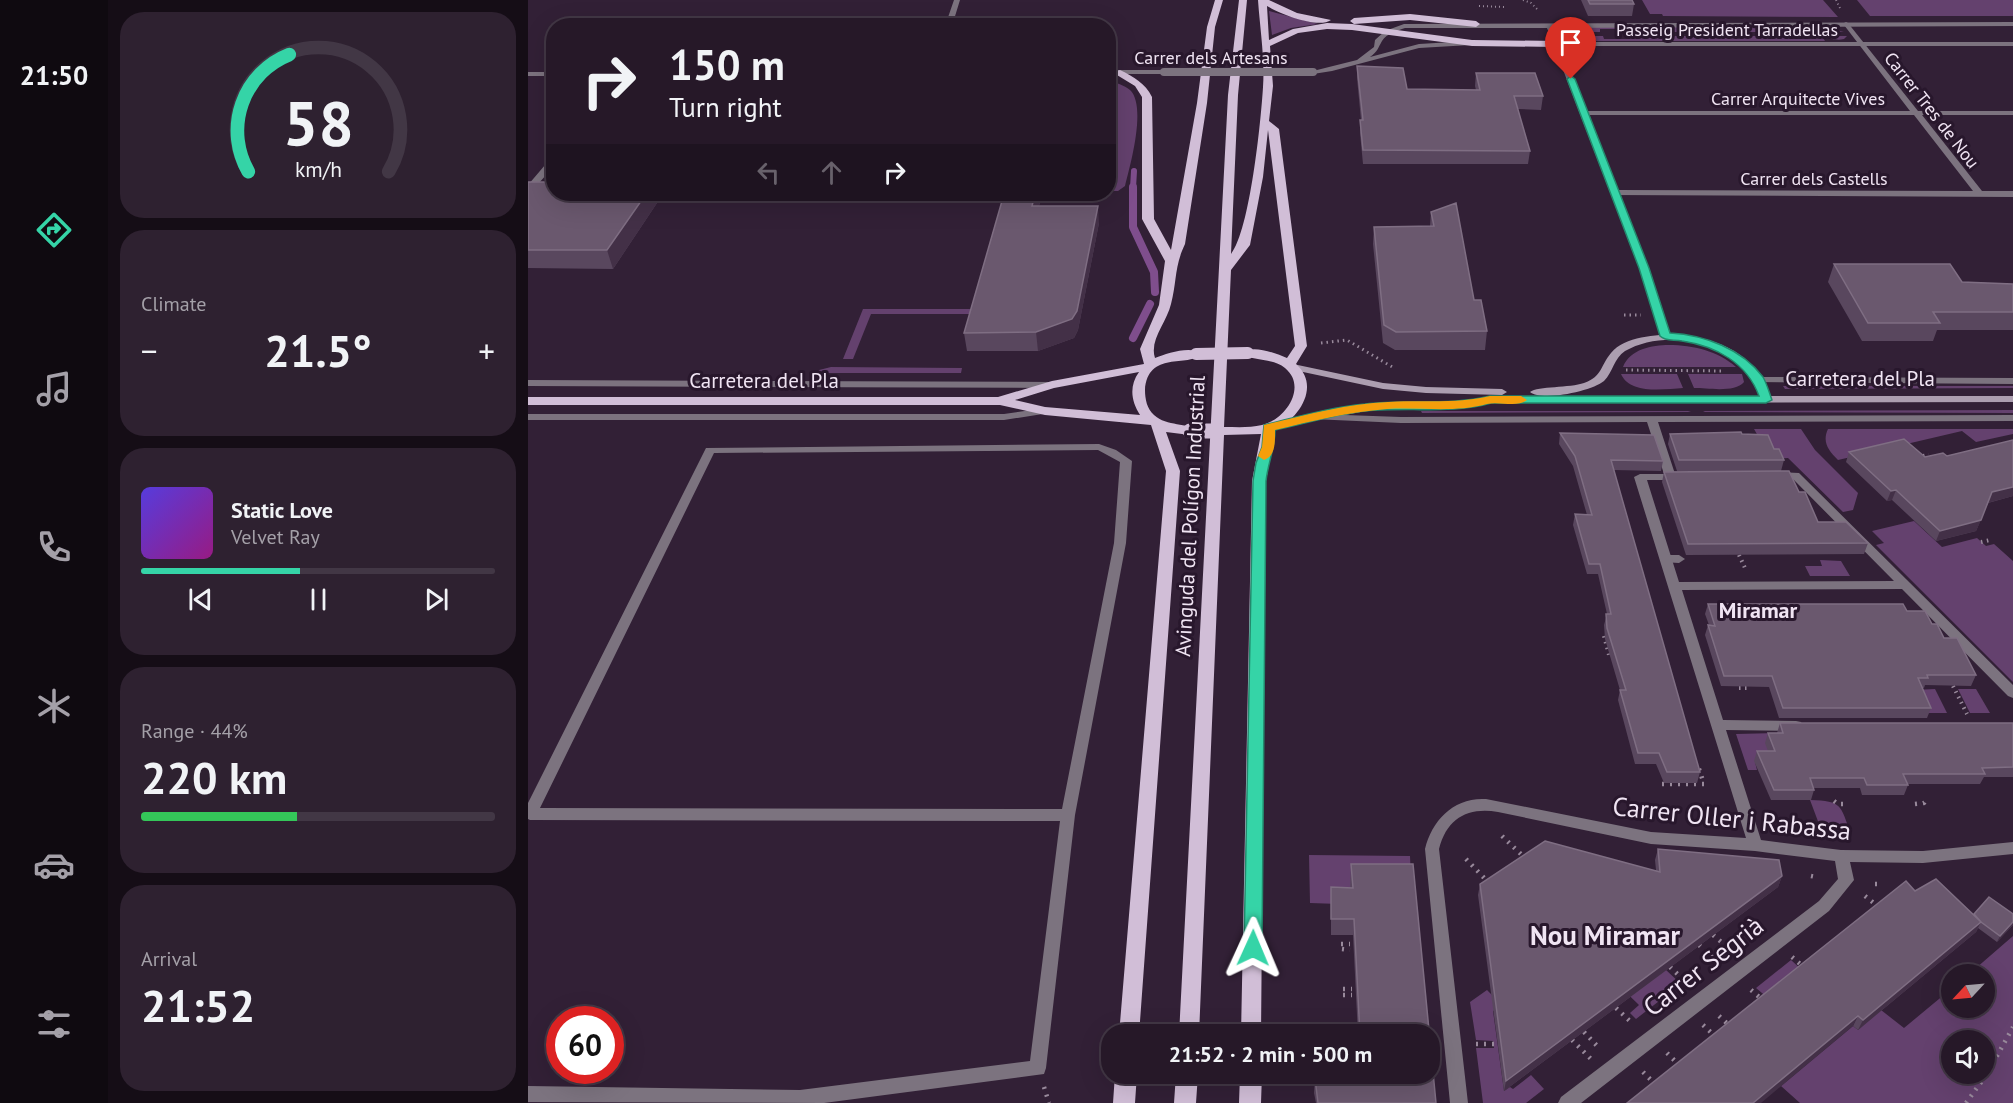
<!DOCTYPE html>
<html lang="en">
<head>
<meta charset="utf-8">
<style>
	body { margin:0; font-family:"PT Sans",sans-serif; background:#2e2130; color:#f1f3f6; height:100vh; display:flex; flex-direction:column; font-size:22px; white-space:nowrap }
	* { box-sizing:border-box; margin:0 }
	p { font-size:20px; color:#a4a0a8 }
	.icon { flex:none; width:33px; height:33px; fill:none; stroke:currentColor; stroke-width:2; stroke-linecap:round; stroke-linejoin:round }
	.map { position:relative; flex:1; overflow:hidden }
	.details { display:flex; flex-direction:column; gap:12px; padding:12px; background:#150d16; width:420px }
	.details>* { flex:none }
	.guide { position:absolute; left:18px; top:18px; width:570px; height:183px; border-radius:24px; box-shadow:0 6px 24px #0002,0 0 0 2px #423745; background:#261828; color:#f1f3f6; overflow:hidden }
	.needle { width:39px; rotate:244deg }
	.fabs { position:absolute; left:1413px; top:964px; display:grid; gap:12px }
	.fabs a { display:grid; place-items:center; width:54px; height:54px; border-radius:50%; background:#261828; box-shadow:0 6px 24px #0002,0 0 0 2px #423745; font-size:30px }
	.speed { position:absolute; left:18px; top:1006px; display:flex; gap:12px; font-size:30px; font-weight:700; text-align:center }
	.speed>* { display:grid; place-content:center; width:78px; height:78px; border-radius:50%; background:#261828; box-shadow:0 6px 24px #0002,0 0 0 2px #423745; line-height:1 }
	.speed .limit { border:9px solid #d22; background:#fff; color:#111 }
	.pin { position:absolute; display:grid; place-items:center; width:51px; height:51px; color:#fff; margin:-62px -26px; border-radius:50% 50% 50% 0; rotate:-45deg; box-shadow:0 0 6px #0007 }
	.pin .icon { rotate:45deg }
	.me { position:absolute; width:66px; margin:-33px; rotate:1deg; stroke-linejoin:round; filter:drop-shadow(0 0 4px #0008) }
	.turn { display:flex; align-items:center; gap:21px; height:126px; padding:0 24px; font-size:27px }
	.turn .icon { width:78px; height:78px; stroke-width:2.5 }
	.turn b { display:block; font-size:42px; line-height:51px }
	.lanes { display:flex; align-items:center; height:57px; padding:0 24px; background:#0003; justify-content:center; gap:30px; direction:ltr }
	.lanes .off { opacity:.35 }
	.big { font-size:45px; font-weight:600; line-height:1.1 }
	.details .tile { flex:1; display:flex; flex-direction:column; justify-content:center; gap:9px; min-width:0; padding:0 21px; border-radius:24px; background:#2e2130 }
	.details .dial { align-items:center; gap:0 }
	.dial svg { height:156px; overflow:visible; fill:none; stroke:#423745; stroke-width:7; stroke-linecap:round; text-anchor:middle }
	.dial text { fill:#f1f3f6; stroke:none }
	.song { display:flex; align-items:center; gap:18px }
	.cover { width:72px; height:72px; border-radius:9px; background:linear-gradient(135deg,hsl(250 70% 55%),hsl(310 70% 35%)) }
	.played { height:6px; border-radius:3px; background:linear-gradient(90deg,#35d4a7 45%,#423745 45%) }
	.keys { display:flex; justify-content:space-around; direction:ltr }
	.heat { display:flex; justify-content:space-between; align-items:center; font-size:33px; direction:ltr }
	.charge { height:9px; border-radius:4px; background:linear-gradient(90deg,#34c759 44%,#423745 0) }
	.trip { position:absolute; left:573px; top:1024px; width:339px; height:60px; border-radius:24px; background:#261828; box-shadow:0 6px 24px #0002,0 0 0 2px #423745; font-weight:600; line-height:60px; text-align:center }
	main { display:flex; flex:1; min-height:0 }
	.dock { display:flex; flex-direction:column; width:108px; justify-content:space-around; align-items:center; background:#0f0a10; color:#a4a0a8 }
	.dock .icon { width:42px; height:42px }
	.dock .active { color:#35d4a7 }
	.dock b { font-size:27px; color:#f1f3f6 }
	.map>svg:first-child { display:block }
	.green { fill:#64416e; fill-rule:evenodd }
	.lines { fill:none; stroke-linecap:round; stroke-linejoin:round }
	.stream-far1 { stroke:#7f4e8d; stroke-width:6 }
	.stream { stroke:#7f4e8d; stroke-width:8 }
	.path-far3 { stroke:#998a9c; stroke-width:2; stroke-dasharray:1 3; stroke-linecap:butt }
	.path-far2 { stroke:#998a9c; stroke-width:3; stroke-dasharray:1.5 4; stroke-linecap:butt }
	.path-far1 { stroke:#998a9c; stroke-width:4; stroke-dasharray:1.5 4.5; stroke-linecap:butt }
	.path { stroke:#998a9c; stroke-width:4.5; stroke-dasharray:2 6; stroke-linecap:butt }
	.service { fill:#7c737f; fill-rule:evenodd }
	.minor { fill:#7c737f; fill-rule:evenodd }
	.tertiary { fill:#7c737f; fill-rule:evenodd }
	.secondary { fill:#ac9eb0; fill-rule:evenodd }
	.primary { fill:#d1bed7; fill-rule:evenodd }
	.tertiary-bridge { stroke:#7c737f; stroke-width:8 }
	.primary-bridge-far1 { stroke:#d1bed7; stroke-width:12 }
	.primary-bridge { stroke:#d1bed7; stroke-width:15 }
	.wall { fill:#59475e }
	.shaded-wall { fill:#433047 }
	.building { fill:#6a586e; stroke:#7f6e83; stroke-width:1.5 }
	.route { fill:#35d4a7; stroke:#228a6d; stroke-width:1.5 }
	.slow { fill:#f59e0b }
	.labels { text-anchor:middle; dominant-baseline:central; stroke-width:6; stroke-linejoin:round; paint-order:stroke }
	.far-street-label { font-size:18px; fill:#f0e4f3; stroke:#28172c }
	.street-label { font-size:21px; fill:#f0e4f3; stroke:#28172c }
	.neighbourhood-label { font-size:22px; font-weight:bold; fill:#f0e4f3; stroke:#28172c }
	.near-street-label { font-size:26px; fill:#f0e4f3; stroke:#28172c }
	.near-neighbourhood-label { font-size:27px; font-weight:bold; fill:#f0e4f3; stroke:#28172c }
</style>
</head>
<body>
<main>
<nav class="dock">
<b>21:50</b>
<svg class="icon active" aria-label="directions" viewBox="0 0 24 24"><path d="M12 3l9 9-9 9-9-9zM9 14v-3h6M13 9l2 2-2 2"/></svg>
<svg class="icon" aria-label="music" viewBox="0 0 24 24"><path d="M9 18V5l10-2v13"/><circle cx="6" cy="18" r="3"/><circle cx="16" cy="16" r="3"/></svg>
<svg class="icon" aria-label="phone" viewBox="0 0 24 24"><path d="M5 4h4l2 5-3 2q2 4 5 5l2-3 5 2v4C11 20 4 13 5 4z"/></svg>
<svg class="icon" aria-label="climate" viewBox="0 0 24 24"><path d="M12 3v18M4 7l16 10M4 17L20 7"/></svg>
<svg class="icon" aria-label="car" viewBox="0 0 24 24"><path d="M5 17H2v-5l4-1 3-4h7l3 4 3 1v5h-3M9 17h6M6 11h13"/><circle cx="7" cy="17" r="2"/><circle cx="17" cy="17" r="2"/></svg>
<svg class="icon" aria-label="filters" viewBox="0 0 24 24"><path d="M4 7h16M4 17h16"/><circle cx="9" cy="7" r="2"/><circle cx="15" cy="17" r="2"/></svg>
</nav>
<section class="details">
<div class="tile dial"><svg viewBox="0 0 100 80">
<path d="M14 69A42 42 0 1 1 86 69"/>
<path d="M14 69A42 42 0 0 1 35 9" stroke="#35d4a7"/>
<text x="50" y="56" font-size="32" font-weight="700">58</text>
<text x="50" y="72" font-size="11">km/h</text>
</svg></div>
<div class="tile"><p>Climate</p>
<div class="heat"><a>−</a><b class="big">21.5°</b><a>+</a></div>
</div>
<div class="tile">
<div class="song"><i class="cover"></i><div><b>Static Love</b><p>Velvet Ray</p></div></div>
<div class="played"></div>
<div class="keys"><svg class="icon" aria-label="previous" viewBox="0 0 24 24"><path d="M18 5L8 12l10 7zM5 5v14"/></svg><svg class="icon" aria-label="pause" viewBox="0 0 24 24"><path d="M8 5v14M16 5v14"/></svg><svg class="icon" aria-label="next" viewBox="0 0 24 24"><path d="M6 5l10 7-10 7zM19 5v14"/></svg></div>
</div>
<div class="tile"><p>Range · 44%</p><b class="big">220 km</b><div class="charge"></div></div>
<div class="tile"><p>Arrival</p><b class="big">21:52</b></div>
</section>
<div class="map">
<svg width="1485" height="1103" viewBox="0 0 1485 1103">
	<rect width="100%" height="100%" fill="#322036"/>
	<path class="green" d="M1114,0H1295L1310,17L1135,16L1134,14H1122Z
		M1329,0H1485V16H1342Z
		M741,11L790,24L763,28L744,35Z
		M1062,27H1287L1289,30H1297L1296,27L1316,32L1256,29L1257,32H1096L1094,29H1072V32H1063Z
		M1065,36H1075L1076,39H1099L1098,36H1261L1263,39H1286L1285,36H1319L1316,39C1308,41 1304,38 1295,38L1297,41H1068Z
		M581,80C588,83 596,85 602,90C619,106 602,166 597,186L590,191H581Z
		M335,309H450L449,314H343L325,359H315Z
		M1141,345C1165,345 1190,351 1208,367H1095C1102,349 1124,345 1141,345Z
		M303,367L434,368L433,373H289L291,370Z
		M1093,374H1149L1155,388C1137,389 1102,395 1093,374Z
		M1160,374H1214L1216,382C1207,393 1180,388 1166,388Z
		M1255,386H1485V388L1257,389Z
		M893,411H1160L1163,412L894,413Z
		M1177,411L1485,410V413L1175,412Z
		M1226,429H1273L1287,450L1330,493L1325,510L1315,512L1260,458L1243,459Z
		M1300,429H1485V434L1448,442L1434,431L1310,460C1300,450 1294,442 1300,429Z
		M1386,521L1414,547L1449,538L1458,546L1466,544L1485,561V682L1348,545L1356,543L1344,531Z
		M1292,560L1313,561L1322,576H1282L1277,566H1294Z
		M1407,689L1419,713H1397L1386,690Z
		M1430,689H1448L1462,713H1442Z
		M1249,733L1251,743L1243,759L1227,762L1229,770H1220L1208,734Z
		M1282,800C1315,801 1312,805 1323,834L1294,832Z
		M781,855L882,856L883,879L820,888L811,904L782,903Z
		M1039,935L1138,970L1153,984L1108,1019L1102,1013L1111,1005Z
		M1485,936V1103H1272L1253,1086L1325,1026L1330,1030L1353,1010L1376,1028L1423,989L1424,1008H1456V975H1440ZM1424,1041H1456V1074H1424Z
		M1263,960L1275,971L1240,998L1228,988Z
		M959,990L974,1005L965,1011L976,1091L982,1087L985,1089L1003,1075L1016,1089L998,1103H955L948,1048H966L965,1041L948,1040L942,1002Z"/>
	<g class="lines">
		<path class="stream-far1" d="M605,188L606,171"/>
		<path class="stream" d="M605,187V227L626,272L627,292
			M605,338L622,304"/>
		<path class="path-far3" d="M995,0L1003,3L1010,10
			M1308,0L1312,8
			M951,6L976,7"/>
		<path class="path-far2" d="M1096,315H1113
			M793,343L819,340L866,368
			M1098,370L1195,371"/>
		<path class="path-far1" d="M1395,456L1401,455
			M1453,542L1462,540
			M1211,555L1217,568
			M1076,636L1081,655
			M1425,686L1439,714
			M1211,688H1219"/>
		<path class="path" d="M1134,784H1176L1170,766
			M1306,801L1310,804H1320
			M1387,804L1396,803L1398,799
			M974,836L998,859
			M938,859L961,883
			M1283,876L1288,877
			M1347,884H1353
			M1337,896L1352,908
			M1185,935L1203,950
			M813,944H822
			M1171,945L1188,961
			M814,949L822,950
			M1264,957L1277,968
			M1142,967L1159,983
			M815,989H824
			M1223,990L1236,1001
			M815,995H824
			M1088,1008L1105,1024
			M1191,1016L1203,1027
			M1175,1025L1189,1038
			M1056,1032L1072,1049
			M1044,1040L1063,1059
			M948,1044H966
			M1139,1053L1151,1065
			M1115,1072L1129,1086
			M516,1087L521,1103
			M1438,1103L1459,1074L1485,1027"/>
		<path class="service" d="M23,158H26V166L3,192L0,193V185Z
			M0,380L524,382L529,385L524,388L0,386Z
			M517,408L522,411L521,413L476,420H0V414H476Z
			M571,444L588,450L604,461L598,543L547,815L518,1068L516,1074L296,1103L0,1102V1086L272,1090L502,1061L532,821L2,820L0,819V803L178,448ZM570,450L592,462L586,543L534,809L12,808L186,453Z
			M1138,555H1151L1157,559L1151,563L1134,562L1132,559L1134,556Z"/>
		<path class="minor" d="M426,0H432L424,26H417Z
			M1318,22L1320,23L1390,111H1485V115H1394L1454,191H1485V197L1084,195L1083,193L1087,190L1445,191L1386,115H1056L1052,113L1056,111H1382L1316,25V23Z
			M1231,377L1485,378V384L1227,382L1226,380Z
			M788,414L873,417L1485,415V421L1130,422L1147,474L1155,475L1157,477L1151,480H1119L1151,582L1366,581L1264,478H1249L1243,475L1249,472L1271,473L1485,685V698L1480,696L1374,589L1154,590L1195,720L1268,721L1273,722L1275,726L1273,730L1268,731L1198,730L1233,840L1313,850L1395,851L1485,842V854L1395,863L1322,862L1326,880L1301,911L1053,1103H1030L1033,1097L1291,901L1310,879L1307,861L1227,851L1123,844L970,812C940,807 919,818 911,849L940,1103H922L897,849C904,820 926,797 958,799L1123,832L1218,838L1106,477L1112,474H1136L1119,422L873,423L784,419L783,417Z"/>
		<path class="tertiary" d="M1485,22V26L1026,28L1031,42H1485V46H1033L1121,268L1143,336L1138,339L1133,336L1111,268L1019,28H877C869,31 859,33 854,41C850,48 850,51 842,57L891,44L942,41L946,43L942,45L891,48L804,71L785,74L781,72L829,60L846,47L847,40L857,31L876,24Z
			M580,70H636L640,72L636,74H580Z
			M0,72H26V76H0Z"/>
		<path class="secondary" d="M1149,334C1192,339 1226,353 1242,396H1485V402L962,403L936,407L843,410L748,428L743,425L748,422C784,414 820,405 857,403C892,400 927,404 962,397L1231,396C1229,389 1227,382 1222,375C1196,340 1135,329 1097,351C1086,358 1085,372 1076,381C1064,391 1014,402 1002,392C1010,386 1042,388 1056,383C1075,376 1072,366 1083,353C1097,336 1128,335 1149,334Z
			M765,364L855,383L898,387L974,389L979,392L974,395L898,393L855,389L761,369L760,367L761,365Z"/>
		<path class="primary" d="M687,0H695L687,27L679,103L657,244C646,267 649,282 643,304C639,322 621,340 627,358C639,353 664,345 674,354C660,368 620,350 617,390C617,399 619,409 626,415C639,427 660,422 669,431L662,435L638,432L652,471L611,1035H591L638,471L623,425L517,415L472,405H0V397H470L524,381L616,364L612,349L631,305L637,261L614,219V97L607,86L584,72L592,70C606,77 617,83 624,97L626,219L643,250L669,103L679,27ZM611,372C601,386 603,401 612,415L517,407L487,400L526,388Z
			M711,0H719L710,95L703,254C722,230 733,121 735,87C737,59 732,29 730,0H741L769,13L803,20C790,29 752,14 739,6L741,40L765,29L799,23L824,24L944,40L1029,41L1033,44L1029,47L944,46L824,30L799,29L770,33L742,46L745,86L741,121L751,129L779,346L768,364C793,386 771,419 747,430L738,481L733,1035H713L724,481L733,434L696,435L671,1035H651L700,95ZM740,130L767,346L759,358C747,353 724,344 714,353C723,362 744,357 757,368C780,387 757,420 734,425C722,428 709,427 696,427L703,270L722,245L735,177Z
			M882,14L948,21L952,24L948,27L882,20L826,24L822,21L826,18Z
			M587,1074H609L607,1103H585Z
			M648,1074H670L668,1103H646Z
			M712,1074H734L733,1103H711Z"/>
		<path class="tertiary-bridge" d="M636,72H785"/>
		<path class="primary-bridge-far1" d="M668,354L720,353"/>
		<path class="primary-bridge" d="M662,431H690"/>
	</g>
	<path class="wall" d="M1053,0H1104L1106,4L1104,16H1060Z
		M829,66L879,89L948,90L947,86L948,73L1015,96L1013,110L990,109L1002,151L1000,164H835L832,133V120H833L829,78Z
		M0,182L26,194H129L131,200L85,269L0,268Z
		M476,194H514L511,206L571,223L550,330L546,338L510,351H439L436,333Z
		M903,212L946,300L959,331L957,350H867L855,343L845,244L846,227L902,226Z
		M1306,264L1434,282L1485,284V330H1409L1405,341H1334L1300,282Z
		M1032,433L1135,461L1133,471L1086,470L1172,772L1169,783H1136L1128,764H1107L1090,700L1092,690L1077,639L1076,625L1079,614L1070,574H1059L1045,525L1047,514L1059,515L1045,466L1031,444Z
		M1142,434H1214L1246,449L1256,460L1253,471H1149L1140,444Z
		M1485,440V496L1460,503L1448,531L1408,541L1364,500L1359,501L1318,462L1321,452L1397,457L1419,456Z
		M1136,472L1271,492L1290,522L1340,543L1336,554L1158,555L1134,482Z
		M1180,604L1379,611L1404,624L1448,675L1443,686L1397,685L1396,688H1394L1403,708L1399,718H1251L1241,687L1193,686L1177,635L1180,625H1181L1177,614Z
		M1252,723H1485V777H1456L1452,784H1380V785L1376,795H1334L1332,788H1286V790L1283,800H1243L1226,761L1229,751H1240L1237,743L1240,733H1249Z
		M1130,849L1254,876L1250,887L976,1091L950,895L952,884L1128,870L1127,860Z
		M823,864H885L908,1103H788L786,1093L787,1078L819,1079V1074H902V1035H830L825,935H803V887L822,888Z
		M1387,891L1446,914L1485,925L1469,942L1450,928L1448,932L1330,1030L1325,1026Z"/>
	<path class="shaded-wall" d="M118,194H129L131,200L85,269L79,250Z
		M507,194H514L506,223L504,206Z
		M570,206L571,223L550,330L546,338L510,351L508,332Z
		M1485,487V496L1459,503L1464,492Z
		M1368,490L1364,500L1359,501L1363,491Z
		M1453,520L1448,531L1408,541L1412,531Z
		M1254,876L1250,887L976,1091L978,1081Z
		M1453,922L1448,932L1330,1030L1335,1020Z
		M1485,922V925L1469,942L1472,936Z
		M1330,1016L1325,1026L1233,1103H1225Z"/>
	<path class="building" d="M1060,0H1104L1106,4H1062Z
		M829,66L875,68L879,89L952,90L948,73H1007L1015,96H986L1002,151L835,150L832,120H835Z
		M0,182H26V194H118L79,250H0Z
		M476,194H507L504,206H570L549,311L544,319L508,332L436,333Z
		M928,203L946,300H953L959,331L868,332L856,325L846,227L906,226L903,212Z
		M1306,264H1422L1434,282L1485,284V312H1405L1412,323H1340Z
		M1213,432L1214,434L1240,435L1246,449H1251L1256,460H1151L1142,434Z
		M1032,433L1126,435L1135,461L1083,460L1172,772H1139L1131,753H1110L1092,690H1098L1079,628L1078,614H1083L1072,564H1061L1047,514L1064,515L1047,456Z
		M1376,439L1397,457L1415,453L1419,456L1485,440V487L1464,492L1453,520L1412,531L1368,490L1363,491L1321,452Z
		M1261,471L1271,492H1277L1290,522H1318L1340,543L1160,544L1136,472Z
		M1180,604H1375L1379,611H1397L1404,624H1409L1416,638H1429L1448,675H1399L1400,678H1390L1403,708H1255L1244,676H1196L1180,625L1187,626Z
		M1252,723H1485V767L1454,768L1457,774H1375L1380,785H1339L1336,778H1282L1286,790H1246L1229,751H1247L1240,733H1255Z
		M1017,841L1132,872L1130,849L1251,860L1254,876L978,1081L952,884Z
		M823,864H885L908,1103H790L787,1078L821,1079V1074H902V1035H832L826,919H803V887L825,888Z
		M1408,879L1453,922L1335,1020L1330,1016L1225,1103H1099L1378,881L1387,891Z
		M1461,897L1485,914V922L1472,936L1453,922L1446,914Z"/>
	<path class="route" d="M1043,76L1047,79L1121,268L1142,333C1177,335 1214,349 1235,377C1239,384 1241,392 1244,400L1238,403H963C927,414 877,407 838,411C807,414 776,424 747,430C747,448 740,463 738,481L734,948L732,953L725,955L719,953L716,948L725,481L728,463L734,447L736,425C769,417 803,407 837,404C878,399 922,406 962,396H1231C1219,363 1188,346 1154,341C1146,339 1138,342 1132,336L1111,268L1039,79Z"/>
	<path class="slow" d="M962,396H993L999,400C990,408 971,401 959,404C927,413 892,407 859,409C821,412 784,421 747,430C747,441 748,456 736,460L730,456L734,447L736,425C777,415 818,404 860,402C894,400 929,404 962,396Z"/>
	<g class="labels">
		<g class="far-street-label">
			<text x="1199" y="29">Passeig President Tarradellas</text>
			<text x="683" y="57">Carrer dels Artesans</text>
			<text x="1270" y="98">Carrer Arquitecte Vives</text>
			<text transform="translate(1404 110) rotate(52)">Carrer Tres de Nou</text>
			<text x="1286" y="178">Carrer dels Castells</text>
		</g>
		<g class="street-label">
			<text x="1332" y="378">Carretera del Pla</text>
			<text x="236" y="380">Carretera del Pla</text>
			<text transform="translate(662 516) rotate(-87)">Avinguda del Polígon Industrial</text>
		</g>
		<g class="neighbourhood-label">
			<text x="1230" y="610">Miramar</text>
		</g>
		<g class="near-street-label">
			<text transform="translate(1204 818) rotate(6)">Carrer Oller i Rabassa</text>
			<text transform="translate(1175 966) rotate(-38)">Carrer Segrià</text>
		</g>
		<g class="near-neighbourhood-label">
			<text x="1077" y="935">Nou Miramar</text>
		</g>
	</g>
</svg>
<div class="fabs">
<a><svg class="needle" viewBox="-14 -14 28 28"><path d="M0-13l5 13h-10z" fill="#e53935"/><path d="M0 13l5-13h-10z" fill="#a4a0a8"/></svg></a>
<a><svg class="icon" aria-label="sound" viewBox="0 0 24 24"><path d="M4 9h4l5-4v14l-5-4H4zM17 9q2 3 0 6"/></svg></a>
</div>
<div class="speed"><div class="limit">60</div></div>
<div class="pin" style="left:1043px;top:79px;background:#d93025"><svg class="icon" aria-label="arrive" viewBox="0 0 24 24"><path d="M6 21V4h12l-3 4 3 4H6"/></svg></div>
<svg class="me" style="left:725px;top:948px" viewBox="-20 -20 40 40"><path d="M0-17L14 15 0 8-14 15z" fill="#35d4a7" stroke="#fff" stroke-width="4"/></svg>
<div class="trip">21:52 · 2 min · 500 m</div>
<div class="guide">
<div class="turn"><svg class="icon" aria-label="right" viewBox="0 0 24 24"><path d="M7 20v-9h11M14 6l5 5-5 5"/></svg><div><b>150 m</b>Turn right</div></div>
<div class="lanes"><svg class="icon off" aria-label="left" viewBox="0 0 24 24"><path d="M17 20v-9H6M10 6l-5 5 5 5"/></svg><svg class="icon off" aria-label="ahead" viewBox="0 0 24 24"><path d="M12 20V5M6 11l6-6 6 6"/></svg><svg class="icon" aria-label="right" viewBox="0 0 24 24"><path d="M7 20v-9h11M14 6l5 5-5 5"/></svg></div>
</div>
</div>
</main>
</body>
</html>
